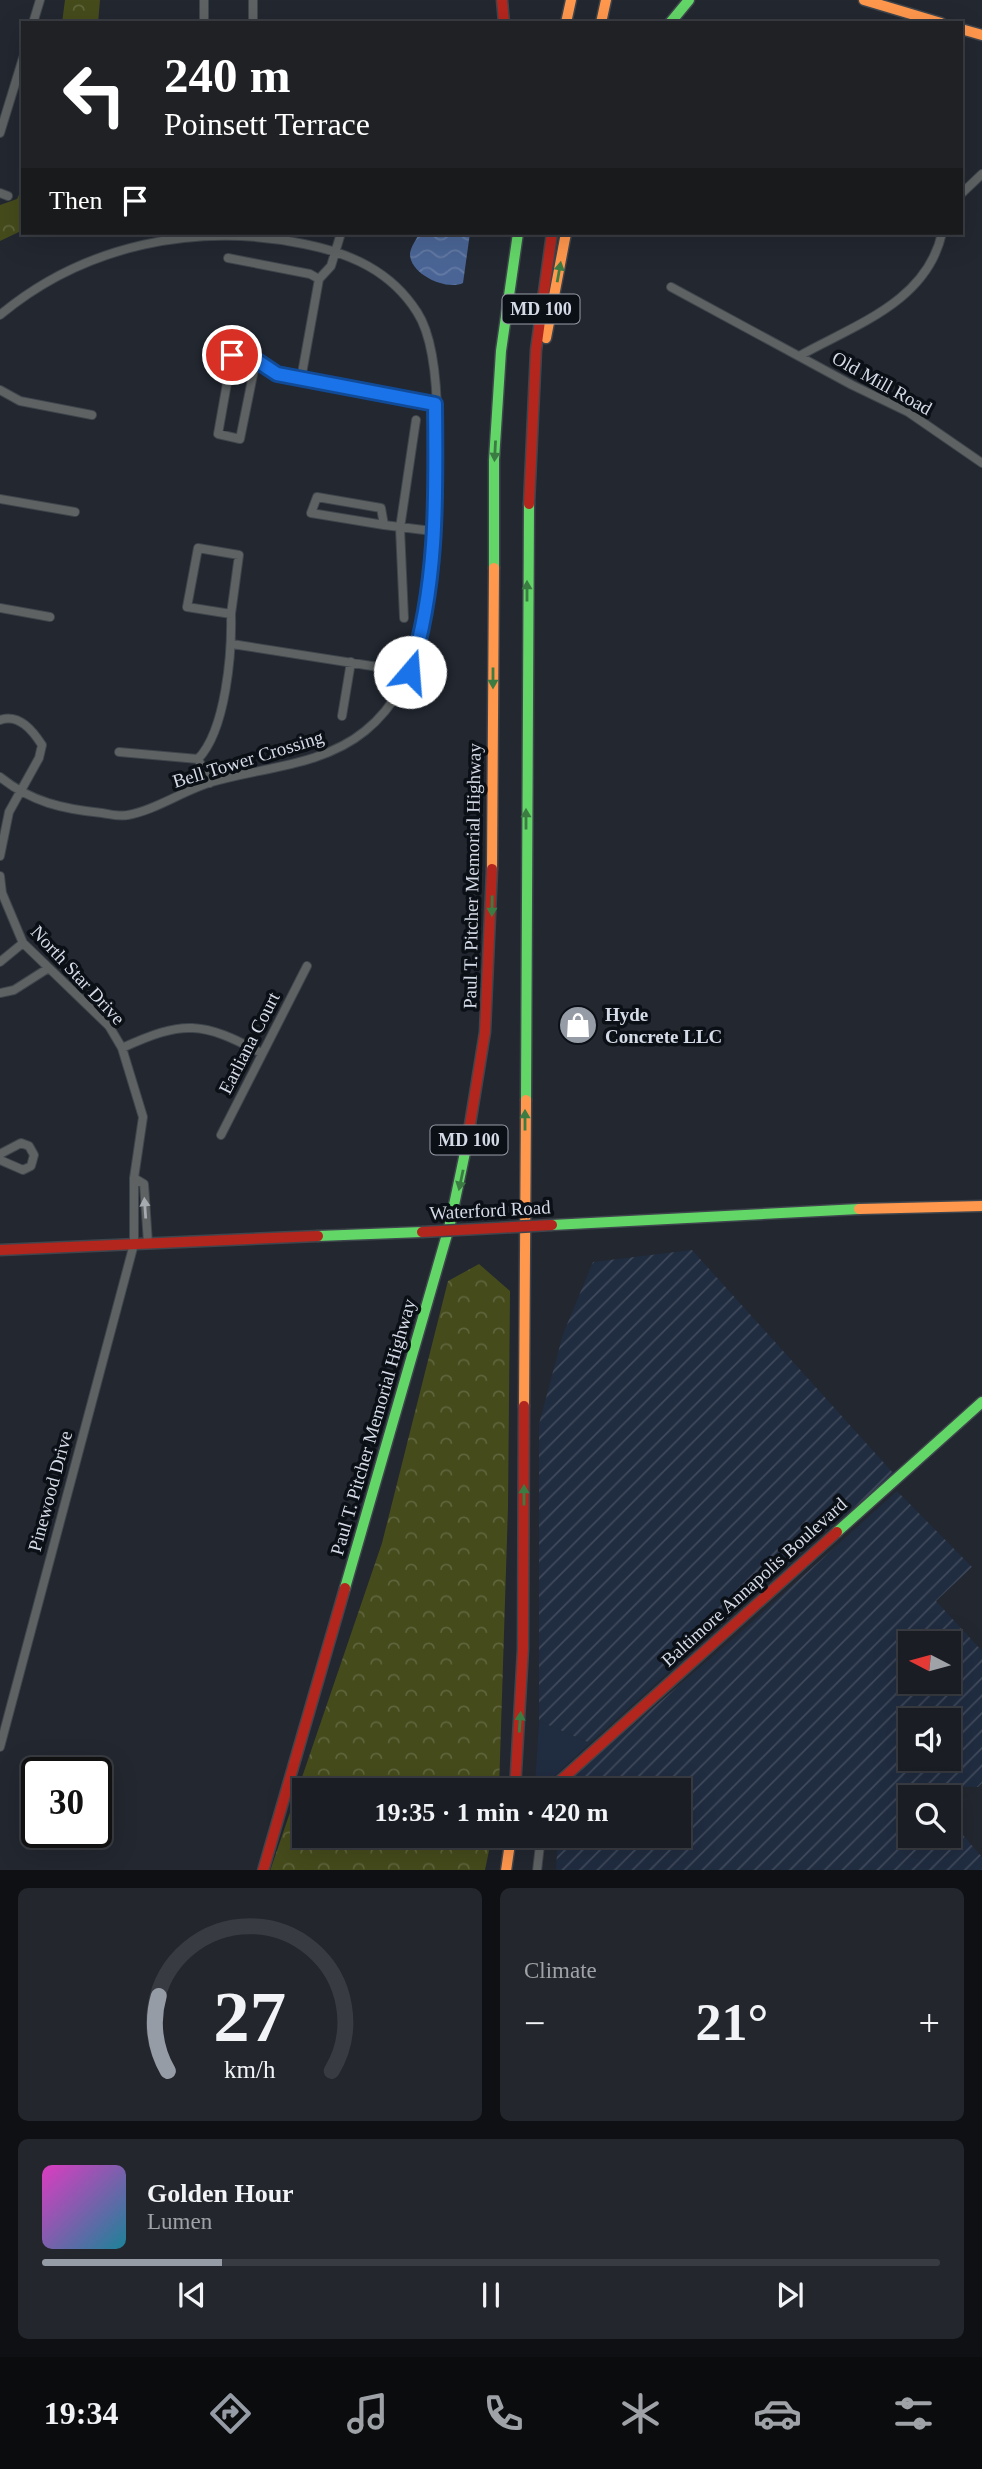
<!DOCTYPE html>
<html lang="en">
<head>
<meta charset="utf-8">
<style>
	body { margin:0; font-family:Georgia,serif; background:#23262c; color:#f1f3f6; height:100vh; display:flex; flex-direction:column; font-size:26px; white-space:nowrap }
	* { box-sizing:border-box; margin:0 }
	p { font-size:23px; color:#9fa2a6 }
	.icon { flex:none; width:38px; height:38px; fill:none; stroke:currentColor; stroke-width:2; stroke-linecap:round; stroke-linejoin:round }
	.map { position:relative; height:1870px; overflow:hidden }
	.drawer { display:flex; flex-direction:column; gap:18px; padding:18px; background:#0e1014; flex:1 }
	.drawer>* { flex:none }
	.top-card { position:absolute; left:21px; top:21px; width:942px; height:214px; border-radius:0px; box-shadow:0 7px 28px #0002,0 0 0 2px #383b41; background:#202124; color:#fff; overflow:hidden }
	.needle { width:46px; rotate:276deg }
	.controls { position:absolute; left:898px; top:1631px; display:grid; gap:14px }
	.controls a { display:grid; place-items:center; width:63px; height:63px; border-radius:0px; background:#1a1d24; box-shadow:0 7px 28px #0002,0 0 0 2px #383b41; font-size:35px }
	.speed { position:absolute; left:21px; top:1757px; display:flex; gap:14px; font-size:35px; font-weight:700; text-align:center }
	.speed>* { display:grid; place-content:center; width:91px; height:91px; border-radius:50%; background:#1a1d24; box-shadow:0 7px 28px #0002,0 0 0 2px #383b41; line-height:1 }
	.speed .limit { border:4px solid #111; border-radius:10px; background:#fff; color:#111 }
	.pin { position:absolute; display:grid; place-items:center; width:60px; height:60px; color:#fff; margin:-30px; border:4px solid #fff; border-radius:50%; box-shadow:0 2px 7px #0007 }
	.me { position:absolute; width:77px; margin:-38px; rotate:18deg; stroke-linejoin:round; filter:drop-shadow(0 0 5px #0008) }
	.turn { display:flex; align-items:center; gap:24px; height:147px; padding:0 28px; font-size:32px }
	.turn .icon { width:91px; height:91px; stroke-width:2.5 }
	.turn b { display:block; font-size:49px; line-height:60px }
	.then { display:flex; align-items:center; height:66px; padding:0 28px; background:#0003; gap:14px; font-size:26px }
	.big { font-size:52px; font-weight:700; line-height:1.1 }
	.drawer .card { flex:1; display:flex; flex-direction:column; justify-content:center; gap:10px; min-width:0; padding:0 24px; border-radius:10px; background:#23262c }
	.drawer .dial { align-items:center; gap:0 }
	.dial svg { height:182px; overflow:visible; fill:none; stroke:#383b41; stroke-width:7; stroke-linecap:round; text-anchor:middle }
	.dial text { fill:#f1f3f6; stroke:none }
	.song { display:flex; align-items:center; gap:21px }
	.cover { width:84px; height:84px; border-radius:10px; background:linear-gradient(135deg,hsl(310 70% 55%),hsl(190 70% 35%)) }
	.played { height:7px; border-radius:4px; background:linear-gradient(90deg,#969ca6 20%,#383b41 20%) }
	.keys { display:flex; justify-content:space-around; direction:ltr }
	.heat { display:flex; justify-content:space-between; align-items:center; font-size:38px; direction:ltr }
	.drawer .tiles { flex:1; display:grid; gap:18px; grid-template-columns:1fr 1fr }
	.card:last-child { grid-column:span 2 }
	.trip { position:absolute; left:292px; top:1778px; width:399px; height:70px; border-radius:0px; background:#1a1d24; box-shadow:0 7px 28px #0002,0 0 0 2px #383b41; font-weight:700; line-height:70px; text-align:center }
	.tabs { display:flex; height:112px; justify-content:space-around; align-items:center; background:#0a0c0e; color:#9fa2a6 }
	.tabs .icon { width:49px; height:49px }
	.tabs .on { color:#969ca6 }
	.tabs b { font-size:32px; color:#f1f3f6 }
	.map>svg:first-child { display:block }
	.built { fill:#202c40 }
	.industrial { fill:url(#industrial-furrows); fill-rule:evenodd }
	.forest { fill:url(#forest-crowns) }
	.water { fill:url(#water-waves) }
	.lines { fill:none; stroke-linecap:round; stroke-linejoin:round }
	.street-casing { stroke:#3f454c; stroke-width:10 }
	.fast-casing { stroke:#3f454c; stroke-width:13 }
	.slow-casing { stroke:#3f454c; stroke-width:13 }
	.jam-casing { stroke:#3f454c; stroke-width:13 }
	.street { stroke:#5e6262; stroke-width:8 }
	.fast { stroke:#63d668; stroke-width:10 }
	.slow { stroke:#ff974d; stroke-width:10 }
	.jam { stroke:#b3261e; stroke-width:10 }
	.jam-bridge-casing { stroke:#3f454c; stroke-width:13; stroke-linecap:butt }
	.jam-bridge { stroke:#b3261e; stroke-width:10 }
	.oneway { fill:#3b7c43 }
	.oneway2 { fill:#a5abb1 }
	.route-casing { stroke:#114b97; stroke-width:18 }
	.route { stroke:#1a73e8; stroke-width:12 }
	.labels { text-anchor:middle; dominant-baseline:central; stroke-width:7; stroke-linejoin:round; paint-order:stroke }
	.shield { fill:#0b0f16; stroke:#989ea8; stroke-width:2 }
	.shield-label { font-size:18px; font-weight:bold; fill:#d4dbe6 }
	.street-label { font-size:19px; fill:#d4dbe6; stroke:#0b0f16 }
	.poi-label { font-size:19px; font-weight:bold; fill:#d4dbe6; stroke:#0b0f16; text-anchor:start }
</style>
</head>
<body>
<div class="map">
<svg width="982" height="1871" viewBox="0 0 982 1871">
	<defs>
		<pattern id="industrial-furrows" width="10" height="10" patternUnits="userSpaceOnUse" patternTransform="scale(1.75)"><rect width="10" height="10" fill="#202c40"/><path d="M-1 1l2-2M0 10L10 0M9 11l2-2" fill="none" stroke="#404a5c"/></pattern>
		<pattern id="forest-crowns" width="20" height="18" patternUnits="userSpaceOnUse" patternTransform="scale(1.75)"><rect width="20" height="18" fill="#454b1b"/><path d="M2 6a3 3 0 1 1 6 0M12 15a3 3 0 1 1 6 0" fill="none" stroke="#5f643c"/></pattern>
		<pattern id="water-waves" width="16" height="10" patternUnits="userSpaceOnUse" patternTransform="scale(1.75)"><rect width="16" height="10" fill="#4a6595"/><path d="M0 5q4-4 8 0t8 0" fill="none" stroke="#637aa4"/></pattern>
	</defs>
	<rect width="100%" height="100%" fill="#222730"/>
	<path class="built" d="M539,1721L590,1743L543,1787L535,1783Z"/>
	<path class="industrial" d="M692,1250L894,1474L814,1541L590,1743L539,1721V1424L563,1334L593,1262Z
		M897,1491L972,1567L936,1601L982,1651V1783L978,1787L920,1786L929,1797H910V1836H948L949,1819L982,1857V1870H556L558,1836H679V1790H558L744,1629ZM948,1643V1682H910V1643ZM948,1720V1759H910V1720Z"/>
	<path class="forest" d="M65,0H100L98,23H62Z
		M23,186V230L0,241V205L17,199Z
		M479,1264L510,1291L508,1507L499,1790H304V1836H492L485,1870L270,1871L382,1543L448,1281Z"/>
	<path class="water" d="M420,233H470L463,283C446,291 409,274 410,253C411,247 416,239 420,233Z"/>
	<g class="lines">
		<defs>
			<path id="street" d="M253,0V23
				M33,23L40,0
				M204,23V0
				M0,133L23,58
				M0,193L8,196
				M961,194L982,174
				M228,258L310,274L319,279
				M671,287L852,385L908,412L982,463
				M0,315C85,244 197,222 304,244C350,253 391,271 417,312C450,362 434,507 429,568C427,589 428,612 423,632C414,669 395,707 365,731C322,766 263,767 212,782C184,790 156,810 128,815C120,817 110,814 102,813C63,809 31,802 0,777
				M232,355L256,360L240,439L218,434Z
				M801,355C857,324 927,301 942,233
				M256,360L277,374L435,404
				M301,379L319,279L331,266L341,233
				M0,390L20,401L92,415
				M317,497L381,508L384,525L311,513Z
				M0,499L75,512
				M384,525L432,531
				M198,548L239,555L231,614L187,607Z
				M0,608L50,617
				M404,618L400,528L416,420
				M232,644L410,672
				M342,716L351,662
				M0,720C19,713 33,731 42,745L39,758L9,812L0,856
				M119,752L198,759
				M210,783L198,759C226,730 232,653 231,614
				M0,876L2,893L23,943L109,1026L122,1048L143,1117L134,1178V1244L0,1747
				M0,962L23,943
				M0,993L14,990L47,969
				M122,1048C183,1020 202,1021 261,1053
				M221,1135L307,966
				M0,1154L21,1143L29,1146L34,1155L31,1166L23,1170L0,1160
				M134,1178L144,1184L148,1243
				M537,1871L541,1836"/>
			<path id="fast" d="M670,23L689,0
				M494,568V460L501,351L518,233
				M526,1100L529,504
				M552,1225L859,1209
				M318,1236L422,1232
				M837,1532L982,1402
				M345,1588L450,1224L467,1143"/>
			<path id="slow" d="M864,0L941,23
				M566,23L571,0
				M601,23L606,0
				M961,29L982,35
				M546,338L566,233
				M492,869L494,568
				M859,1209L982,1206
				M524,1406L526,1100
				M506,1871L511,1836"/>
			<path id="jam" d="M502,0L504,23
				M529,504L536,350L552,233
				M467,1143L485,1032L492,869
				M0,1250L318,1236
				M515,1790L523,1649L524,1406
				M550,1790L837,1532
				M263,1871L345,1588"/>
		</defs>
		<use href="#street" class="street-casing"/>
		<use href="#fast" class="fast-casing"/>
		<use href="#slow" class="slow-casing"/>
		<use href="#jam" class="jam-casing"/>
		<use href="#street" class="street"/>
		<use href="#fast" class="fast"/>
		<use href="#slow" class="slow"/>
		<use href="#jam" class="jam"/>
		<defs>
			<path id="jam-bridge" d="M422,1232L552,1225"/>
		</defs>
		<use href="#jam-bridge" class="jam-bridge-casing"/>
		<use href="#jam-bridge" class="jam-bridge"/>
	</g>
	<defs><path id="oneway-solid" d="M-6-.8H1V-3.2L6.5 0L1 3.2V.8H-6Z" transform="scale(1.75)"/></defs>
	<g class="oneway">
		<use href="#oneway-solid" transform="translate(559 272) rotate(-80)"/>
		<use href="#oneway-solid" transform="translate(495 451) rotate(93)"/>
		<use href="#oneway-solid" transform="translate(527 591) rotate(-90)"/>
		<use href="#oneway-solid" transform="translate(493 678) rotate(90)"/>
		<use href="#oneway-solid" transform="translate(526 819) rotate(-90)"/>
		<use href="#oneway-solid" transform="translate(492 906) rotate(91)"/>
		<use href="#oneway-solid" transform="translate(525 1120) rotate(-90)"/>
		<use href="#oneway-solid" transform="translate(461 1180) rotate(102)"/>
		<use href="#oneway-solid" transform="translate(524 1495) rotate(-90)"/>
		<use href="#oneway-solid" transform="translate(520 1722) rotate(-86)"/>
	</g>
	<use class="oneway2" href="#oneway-solid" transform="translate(145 1208) rotate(-94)"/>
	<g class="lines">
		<defs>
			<path id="route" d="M232,355L256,360L277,374L435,404C436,492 438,587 410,672"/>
		</defs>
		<use href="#route" class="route-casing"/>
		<use href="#route" class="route"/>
	</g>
	<defs>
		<symbol id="shop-disc" viewBox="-11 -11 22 22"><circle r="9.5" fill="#969ca6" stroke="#0b0f16"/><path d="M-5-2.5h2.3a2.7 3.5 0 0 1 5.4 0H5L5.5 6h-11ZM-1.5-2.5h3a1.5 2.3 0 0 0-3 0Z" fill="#fff"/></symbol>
	</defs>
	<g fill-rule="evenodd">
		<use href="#shop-disc" x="556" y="1003" width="44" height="44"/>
	</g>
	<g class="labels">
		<g class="shield">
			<rect x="502.5" y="294.5" width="77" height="29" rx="5"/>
			<rect x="430.5" y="1125.5" width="77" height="29" rx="5"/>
		</g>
		<g class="shield-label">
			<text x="541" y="309">MD 100</text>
			<text x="469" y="1140">MD 100</text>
		</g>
		<g class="street-label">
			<text transform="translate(882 383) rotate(29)">Old Mill Road</text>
			<text transform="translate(248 759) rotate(-17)">Bell Tower Crossing</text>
			<text transform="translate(472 876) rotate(-89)">Paul T. Pitcher Memorial Highway</text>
			<text transform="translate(78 975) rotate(47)">North Star Drive</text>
			<text transform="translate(249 1043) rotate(-63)">Earliana Court</text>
			<text transform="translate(490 1210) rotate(-3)">Waterford Road</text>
			<text transform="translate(373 1427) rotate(-74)">Paul T. Pitcher Memorial Highway</text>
			<text transform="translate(50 1491) rotate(-75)">Pinewood Drive</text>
			<text transform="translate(754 1582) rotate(-42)">Baltimore Annapolis Boulevard</text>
		</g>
		<g class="poi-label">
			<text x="605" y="1014">Hyde<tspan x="605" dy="22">Concrete LLC</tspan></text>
		</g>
	</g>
</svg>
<div class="controls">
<a><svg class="needle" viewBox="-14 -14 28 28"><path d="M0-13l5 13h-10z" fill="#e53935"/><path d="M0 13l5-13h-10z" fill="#9fa2a6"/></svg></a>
<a><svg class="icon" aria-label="sound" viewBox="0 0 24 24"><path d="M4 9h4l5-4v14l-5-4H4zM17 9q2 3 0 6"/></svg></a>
<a><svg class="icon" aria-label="search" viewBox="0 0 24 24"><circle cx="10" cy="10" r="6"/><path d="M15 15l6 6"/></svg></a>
</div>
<div class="speed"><div class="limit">30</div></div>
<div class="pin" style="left:232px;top:355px;background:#d93025"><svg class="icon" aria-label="arrive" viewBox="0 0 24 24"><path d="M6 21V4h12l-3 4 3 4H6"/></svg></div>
<svg class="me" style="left:410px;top:672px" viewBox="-20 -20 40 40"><circle r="19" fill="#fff"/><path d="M0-13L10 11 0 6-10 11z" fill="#1a73e8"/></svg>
<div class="trip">19:35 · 1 min · 420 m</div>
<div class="top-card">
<div class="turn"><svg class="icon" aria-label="left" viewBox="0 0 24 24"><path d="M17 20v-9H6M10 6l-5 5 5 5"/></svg><div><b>240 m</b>Poinsett Terrace</div></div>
<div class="then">Then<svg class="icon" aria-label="arrive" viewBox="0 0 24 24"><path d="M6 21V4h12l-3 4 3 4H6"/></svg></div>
</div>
</div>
<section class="drawer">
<div class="tiles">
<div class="card dial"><svg viewBox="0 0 100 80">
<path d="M14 69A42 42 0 1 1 86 69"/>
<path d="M14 69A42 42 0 0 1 10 36" stroke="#969ca6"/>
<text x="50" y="56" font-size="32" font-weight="700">27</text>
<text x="50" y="72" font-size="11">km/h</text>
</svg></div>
<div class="card"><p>Climate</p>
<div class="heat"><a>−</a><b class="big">21°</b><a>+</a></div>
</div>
<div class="card">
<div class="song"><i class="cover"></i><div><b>Golden Hour</b><p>Lumen</p></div></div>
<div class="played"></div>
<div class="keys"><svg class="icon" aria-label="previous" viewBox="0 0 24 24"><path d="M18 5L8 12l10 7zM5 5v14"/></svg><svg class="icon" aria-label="pause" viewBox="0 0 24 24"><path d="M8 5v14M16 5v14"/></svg><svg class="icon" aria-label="next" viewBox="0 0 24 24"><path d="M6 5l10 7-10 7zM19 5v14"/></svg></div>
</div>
</div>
</section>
<nav class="tabs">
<b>19:34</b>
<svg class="icon on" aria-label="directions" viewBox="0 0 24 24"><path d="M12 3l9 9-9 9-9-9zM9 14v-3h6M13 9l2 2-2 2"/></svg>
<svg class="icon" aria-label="music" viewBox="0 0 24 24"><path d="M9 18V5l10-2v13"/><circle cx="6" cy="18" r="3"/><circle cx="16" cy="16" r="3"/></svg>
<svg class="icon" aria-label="phone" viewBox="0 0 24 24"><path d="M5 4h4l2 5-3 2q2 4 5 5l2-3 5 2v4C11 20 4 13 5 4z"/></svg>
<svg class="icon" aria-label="climate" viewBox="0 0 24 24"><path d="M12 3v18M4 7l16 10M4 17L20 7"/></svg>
<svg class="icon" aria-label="car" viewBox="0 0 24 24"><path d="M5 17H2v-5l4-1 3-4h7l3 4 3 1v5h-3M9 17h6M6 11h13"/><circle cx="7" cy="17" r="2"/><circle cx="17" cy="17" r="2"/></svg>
<svg class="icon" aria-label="filters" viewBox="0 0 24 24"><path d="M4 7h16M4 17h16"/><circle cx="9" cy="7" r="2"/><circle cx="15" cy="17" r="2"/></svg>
</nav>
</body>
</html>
